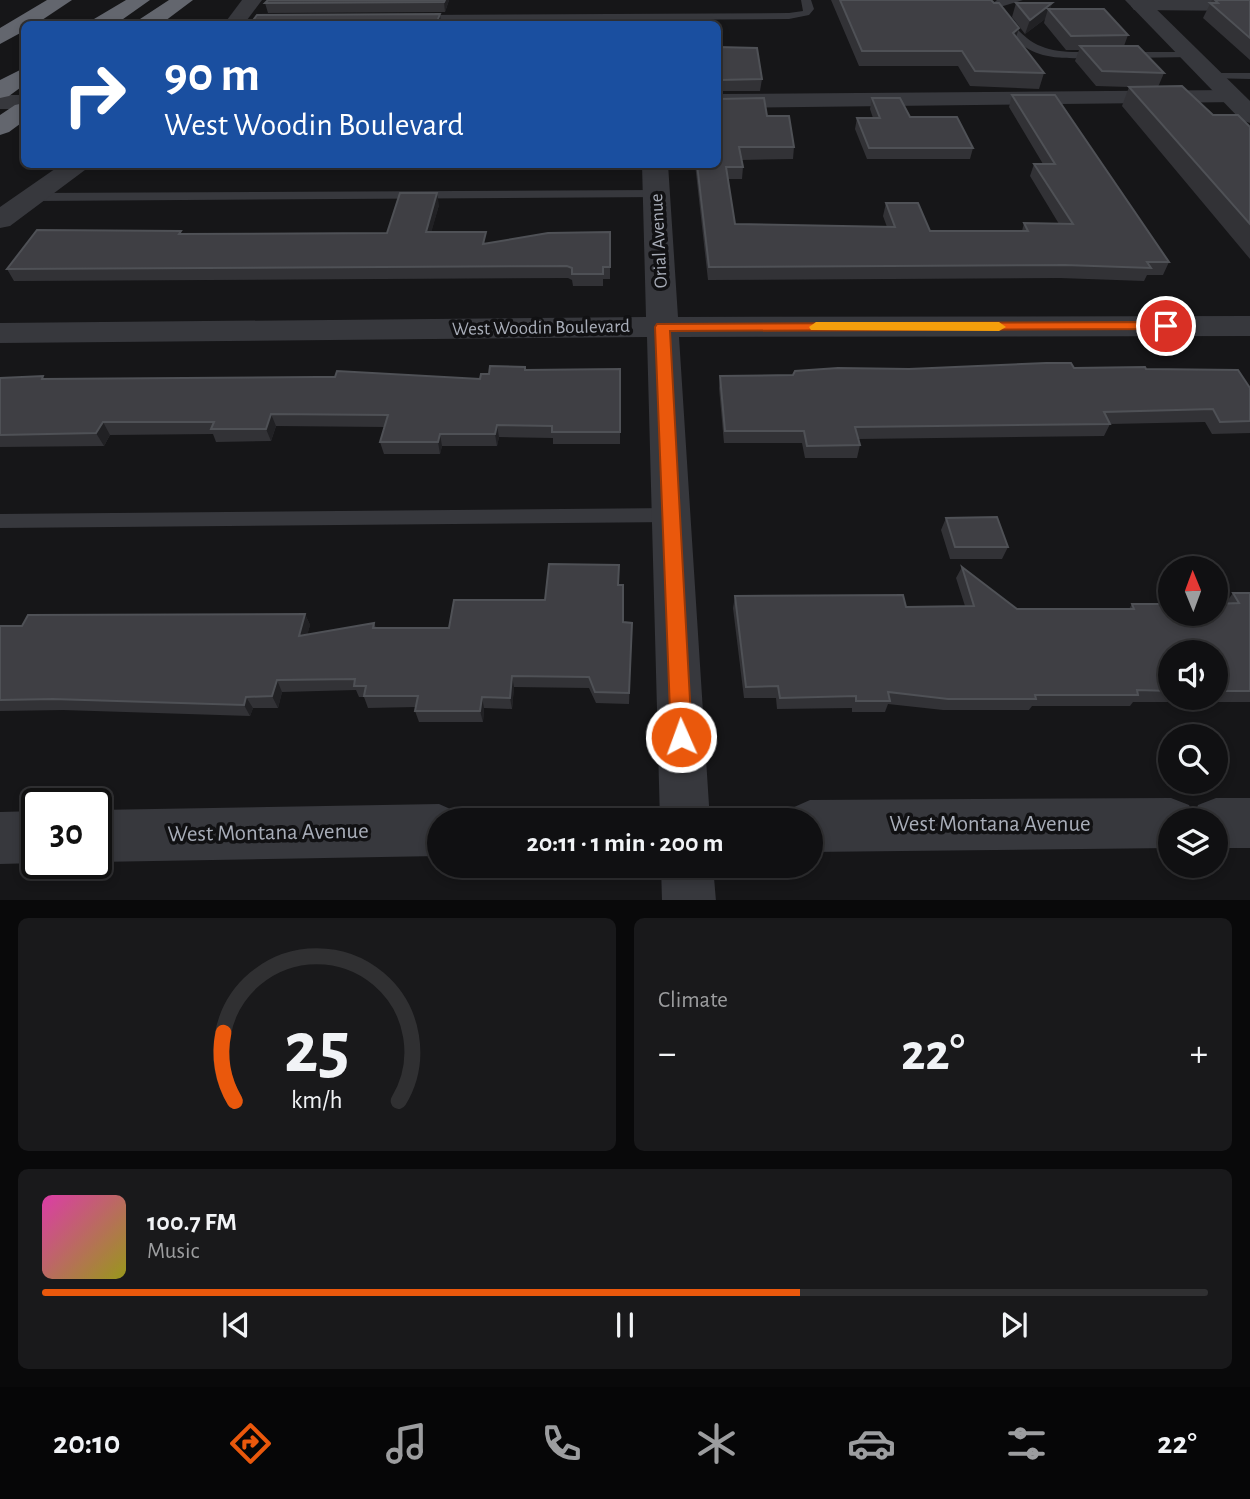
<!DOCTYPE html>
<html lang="en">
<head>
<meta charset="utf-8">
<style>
	body { margin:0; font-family:"Alegreya Sans",sans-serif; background:#19191b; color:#f1f3f6; height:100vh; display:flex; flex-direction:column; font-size:26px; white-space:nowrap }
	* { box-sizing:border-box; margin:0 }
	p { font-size:23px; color:#9c9d9f }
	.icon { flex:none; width:38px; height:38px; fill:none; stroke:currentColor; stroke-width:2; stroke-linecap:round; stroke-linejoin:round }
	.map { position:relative; height:900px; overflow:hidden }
	.drawer { display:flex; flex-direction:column; gap:18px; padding:18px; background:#09090a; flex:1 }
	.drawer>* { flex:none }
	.hud { position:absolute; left:21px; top:21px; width:700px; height:147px; border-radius:10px; box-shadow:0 4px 10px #0003,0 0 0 2px #303032; background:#1a4fa0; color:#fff; overflow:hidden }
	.needle { width:46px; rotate:359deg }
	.buttons { position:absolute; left:1158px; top:556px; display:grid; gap:14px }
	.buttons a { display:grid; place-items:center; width:70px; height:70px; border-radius:50%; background:#101012; box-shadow:0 4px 10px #0003,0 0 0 2px #303032; font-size:35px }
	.speed { position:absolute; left:21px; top:788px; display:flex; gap:14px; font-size:35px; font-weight:700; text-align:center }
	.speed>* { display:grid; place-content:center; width:91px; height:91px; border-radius:50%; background:#101012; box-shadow:0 4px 10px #0003,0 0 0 2px #303032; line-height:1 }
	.speed .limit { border:4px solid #111; border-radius:10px; background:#fff; color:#111 }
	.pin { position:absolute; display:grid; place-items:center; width:60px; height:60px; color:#fff; margin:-30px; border:4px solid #fff; border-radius:50%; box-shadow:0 2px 7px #0007 }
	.me { position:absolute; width:77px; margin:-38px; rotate:358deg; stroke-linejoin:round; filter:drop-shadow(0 0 5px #0008) }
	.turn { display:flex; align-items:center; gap:24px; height:147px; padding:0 28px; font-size:32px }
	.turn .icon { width:91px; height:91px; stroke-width:2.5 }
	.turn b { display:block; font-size:49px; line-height:60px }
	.big { font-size:52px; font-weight:600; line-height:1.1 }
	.drawer .widget { flex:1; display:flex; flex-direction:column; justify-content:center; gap:10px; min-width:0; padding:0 24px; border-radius:10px; background:#19191b }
	.drawer .dial { align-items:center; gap:0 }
	.dial svg { height:182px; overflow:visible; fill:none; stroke:#303032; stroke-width:7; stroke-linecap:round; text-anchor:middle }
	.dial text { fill:#f1f3f6; stroke:none }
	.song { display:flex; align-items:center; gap:21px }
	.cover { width:84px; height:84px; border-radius:10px; background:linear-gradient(135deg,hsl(320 70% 55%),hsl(60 70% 35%)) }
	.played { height:7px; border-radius:4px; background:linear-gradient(90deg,#ea580c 65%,#303032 65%) }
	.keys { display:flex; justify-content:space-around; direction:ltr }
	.heat { display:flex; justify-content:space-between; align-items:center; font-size:38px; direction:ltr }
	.drawer .tiles { flex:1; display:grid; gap:18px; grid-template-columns:1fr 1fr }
	.widget:last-child { grid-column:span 2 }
	.trip { position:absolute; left:427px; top:808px; width:396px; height:70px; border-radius:35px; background:#101012; box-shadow:0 4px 10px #0003,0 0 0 2px #303032; font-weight:600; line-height:70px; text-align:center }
	.menu { display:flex; height:112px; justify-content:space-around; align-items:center; background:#060607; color:#9c9d9f }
	.menu .icon { width:49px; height:49px }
	.menu .active { color:#ea580c }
	.menu b { font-size:32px; color:#f1f3f6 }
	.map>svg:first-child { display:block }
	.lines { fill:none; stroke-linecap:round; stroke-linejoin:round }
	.service { fill:#37383d; fill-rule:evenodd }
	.minor { fill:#37383d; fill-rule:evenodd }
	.tertiary { fill:#37383d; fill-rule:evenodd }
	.motorway { fill:#63666e; fill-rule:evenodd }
	.wall { fill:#323236; fill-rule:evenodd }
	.shaded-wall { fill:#212124 }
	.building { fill:#3f3f44; stroke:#4f5156; stroke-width:2 }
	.route { fill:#ea580c; stroke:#983908; stroke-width:2 }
	.slow { fill:#f59e0b }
	.labels { text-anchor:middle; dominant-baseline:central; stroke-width:7; stroke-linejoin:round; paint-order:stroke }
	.street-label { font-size:19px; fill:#a8adb8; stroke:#111113 }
	.near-street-label { font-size:23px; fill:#a8adb8; stroke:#111113 }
</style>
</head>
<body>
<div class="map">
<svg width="1250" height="901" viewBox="0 0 1250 901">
	<rect width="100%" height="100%" fill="#161618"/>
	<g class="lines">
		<path class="service" d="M801,0H811L814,9L809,15L789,19L417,21L412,18L417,15L789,13L803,11Z
			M997,0H1023L1000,7C1030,51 1047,53 1098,52L1103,55L1098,58C1038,59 1024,58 990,6Z
			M1189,52L1193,53V57L1126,58L1121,55L1126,52Z
			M1211,73H1250V79L1207,78V74Z
			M656,190L662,194L661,197L35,201L29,197L35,193Z
			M673,508L680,510L682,515L680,520L673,522L0,528V514Z"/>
		<path class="minor" d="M242,0H262L244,24H224Z
			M1141,0H1250V11L1134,10L1131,6L1134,2Z
			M1232,90L1240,92L1244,97L1240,102L718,108V94Z
			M0,95H24V109H0Z
			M62,164H93L10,226L0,228V207Z
			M642,164H668L678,317L1250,316V336L679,337L710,821H660L647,337L0,343V323L646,317Z
			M1171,798L1189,805L1194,816L1198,805L1216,798H1250V848H1216V821H1171V848L810,852V821H787L792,808L810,800Z
			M439,804L457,812L461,821H439V856L96,862V810Z
			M37,811V863L0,864V812Z
			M661,866H713L716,901H662Z"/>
		<path class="tertiary" d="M1125,0H1147L1250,101V123L1241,120Z"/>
		<path class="motorway" d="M47,0H72L36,24H24V31L0,44V28Z
			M126,0H150L116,24H92L94,19Z
			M169,0H193L161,24H138L140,19Z
			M24,68V85L9,96L0,98V80Z
			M24,103V121L9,132L0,135V115L15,105Z"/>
	</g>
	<path class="wall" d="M268,0H449L445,12L268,13L265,3Z
		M831,0H991L1019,28L1016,37L1044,73L1039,89L970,86L958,66H859Z
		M1212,0H1250V60L1203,18Z
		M1016,3H1052L1050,9L1128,35L1124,46L1164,73L1158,87L1213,115L1250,127V259L1122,106L1129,87L1096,86L1075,61L1079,50H1066L1044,23L1045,19L1025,34L1012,17Z
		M718,47L762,79L760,91H718Z
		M1012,95L1169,262L1163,275H1147L1144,281L1060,278L708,280L695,164H718V97L767,116L794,147L793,159L741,160L743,167L742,179H728L735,224L887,227L883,216L886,203L930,231H1022L1024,223L1059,224L1030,176L1034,164H1043L1009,107Z
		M872,98L973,148L970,159H867L855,129L857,118H873L870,109Z
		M439,205L431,232L487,244L610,232V279H603V286H573L572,280L568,278L14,281L7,269L182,234L387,233Z
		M525,367L526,370L620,369V444H553V438L499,437L497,446H442L440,454H384L380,442L385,427L276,426L271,441L216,442L213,434L110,435L104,446L0,447V378L45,379H480L489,374Z
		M1074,368L1146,369L1250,388V433L1212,434L1205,422L1110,424L1104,436L858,439L860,445L857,458H805L802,443H724L719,388L720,376L793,375L909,369Z
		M946,518L1008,547L1002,559H950L941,530Z
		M962,567L1017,609H1129L1132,604H1225L1233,593H1250V702H1133L1130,706H1032L1029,710H943L888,704L885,712H852V708L777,709L776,698H744L733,608L735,596L906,607L965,606L956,578ZM1171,653H1216V698H1171Z
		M619,585L623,622L632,623L629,704L596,703L589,688L514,687L512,709L484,708L483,722H419L415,711L416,707L368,708L364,697H359L356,690L282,692L278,708H253L250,716L63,710L0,711V626L305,614L310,625L307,635L374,623L376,628H449L545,600Z"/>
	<path class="shaded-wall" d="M445,0H449L445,12L444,2Z
		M1052,3L1050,10L1048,9L1045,19L1025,34L1030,20Z
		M440,14L441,24H436Z
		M1019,28L1014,43L1013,33Z
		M437,193L439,205L428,244L426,232Z
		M271,414L276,426L271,441L266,429Z
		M103,422L110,435L104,446L96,433Z
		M497,425L499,437L497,446L495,434Z
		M440,434L442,446L440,454L438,442Z
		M305,614L310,625L304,648L299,636Z
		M512,676L514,687L512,709L510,698Z
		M277,680L282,692L278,708L272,696Z
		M246,697L253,708L250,716L244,705Z
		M482,697L484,708L483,722L480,711Z"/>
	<path class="building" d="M268,0H445L444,2L265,3Z
		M840,0H991L994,3H999L1019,28L1013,33L1044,73L975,71L962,51H862Z
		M1215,0H1250V38L1210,3H1218Z
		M1016,3H1052L1030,20Z
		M1048,9H1104L1128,35L1071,36Z
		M440,14L436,24H250L257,15Z
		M1080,46H1138L1164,73L1102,71Z
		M718,47L757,48L762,79L719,80L718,81Z
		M1182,86L1213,115H1238L1250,127V224L1129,87Z
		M1012,95H1055L1169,262H1147L1151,268L1065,265L709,267L697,164H718V117H719L718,107V97L719,99L764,98L767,116H789L794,147H739L743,167H726L735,224L895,227L886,203H918L930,231H1028L1024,223L1073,224L1034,164H1055Z
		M872,98H900L910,117H957L973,148H869L857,118H880Z
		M400,193H437L426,232H486L483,244L548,233L610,232V267H603V274H572V268L567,266L7,269L37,230L181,231L179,234L387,233Z
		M1046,363H1071L1074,368L1145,367L1146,369L1238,370L1250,388V421L1220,422L1213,409L1104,412L1110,424L855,427L860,445L807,446L804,431H725L720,376L793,375L795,371L838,368L909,369Z
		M490,366L525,367V370L620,369V432H552V426L497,425L495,434H440L438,442H380L388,415L271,414L266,429H211L214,422H103L96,433L0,435V378L43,376L42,379L317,377H335L337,371L480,379L481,374H489Z
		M997,517L1008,547H955L946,518Z
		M549,564L619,565L618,585H623V622L632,623L629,693L595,692L589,677L512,676L510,698L482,697L480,711H415L418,696H364L366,686H354L355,679L277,680L272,696L246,697L244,705L53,699L0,700V626H22L28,615L305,614L299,636L374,623L373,628H449L454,600H545Z
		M962,567L1017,609H1134L1132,604H1171V614H1216V604L1239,603L1233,593H1250V691H1216V653H1171V691L1137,690L1138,695H1035L1036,699H948L888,692L890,701H856V696L780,698L778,686L746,687L735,596L903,595L906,607L974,606Z"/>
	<path class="route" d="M1166,322L1173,326L1171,329L670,331L692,737L689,744L681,747L674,744L671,737L655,327L657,324Z"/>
	<path class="slow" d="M816,322H999L1006,327L999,331L811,330L809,327Z"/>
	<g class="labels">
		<g class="street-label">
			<text transform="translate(659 241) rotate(-93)">Orial Avenue</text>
			<text transform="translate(541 328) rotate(-1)">West Woodin Boulevard</text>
		</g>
		<g class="near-street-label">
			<text x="990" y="824">West Montana Avenue</text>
			<text transform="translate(268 833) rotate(-1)">West Montana Avenue</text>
		</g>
	</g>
</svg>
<div class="buttons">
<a><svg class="needle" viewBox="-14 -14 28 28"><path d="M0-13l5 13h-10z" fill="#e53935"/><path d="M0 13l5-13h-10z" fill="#9c9d9f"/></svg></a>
<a><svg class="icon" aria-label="sound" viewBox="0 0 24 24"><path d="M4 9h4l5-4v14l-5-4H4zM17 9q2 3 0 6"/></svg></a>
<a><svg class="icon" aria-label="search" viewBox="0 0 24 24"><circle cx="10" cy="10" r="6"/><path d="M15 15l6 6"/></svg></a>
<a><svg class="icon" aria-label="layers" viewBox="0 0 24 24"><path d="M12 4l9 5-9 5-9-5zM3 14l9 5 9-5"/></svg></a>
</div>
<div class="speed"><div class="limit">30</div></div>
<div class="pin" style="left:1166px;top:326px;background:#d93025"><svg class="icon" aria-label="arrive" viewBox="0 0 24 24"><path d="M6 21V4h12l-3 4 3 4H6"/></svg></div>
<svg class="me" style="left:681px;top:737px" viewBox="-20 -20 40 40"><circle r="17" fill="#ea580c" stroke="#fff" stroke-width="3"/><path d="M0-11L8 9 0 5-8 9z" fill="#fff"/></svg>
<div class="trip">20:11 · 1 min · 200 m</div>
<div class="hud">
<div class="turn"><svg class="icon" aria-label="right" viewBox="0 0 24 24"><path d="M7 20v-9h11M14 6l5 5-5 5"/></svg><div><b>90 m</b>West Woodin Boulevard</div></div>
</div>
</div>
<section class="drawer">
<div class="tiles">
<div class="widget dial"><svg viewBox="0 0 100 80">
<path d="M14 69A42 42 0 1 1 86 69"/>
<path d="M14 69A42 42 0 0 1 9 39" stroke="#ea580c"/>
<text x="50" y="56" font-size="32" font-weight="700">25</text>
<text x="50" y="72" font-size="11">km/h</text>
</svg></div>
<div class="widget"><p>Climate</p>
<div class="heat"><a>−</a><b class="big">22°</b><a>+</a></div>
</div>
<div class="widget">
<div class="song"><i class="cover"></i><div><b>100.7 FM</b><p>Music</p></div></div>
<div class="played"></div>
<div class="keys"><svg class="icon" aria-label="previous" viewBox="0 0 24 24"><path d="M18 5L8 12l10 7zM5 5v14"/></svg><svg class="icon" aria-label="pause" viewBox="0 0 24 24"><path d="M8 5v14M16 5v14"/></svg><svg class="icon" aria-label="next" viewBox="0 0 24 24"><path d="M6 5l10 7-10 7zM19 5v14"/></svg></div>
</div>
</div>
</section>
<nav class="menu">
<b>20:10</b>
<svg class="icon active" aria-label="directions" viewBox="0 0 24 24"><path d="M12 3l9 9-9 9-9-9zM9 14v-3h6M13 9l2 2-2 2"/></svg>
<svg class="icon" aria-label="music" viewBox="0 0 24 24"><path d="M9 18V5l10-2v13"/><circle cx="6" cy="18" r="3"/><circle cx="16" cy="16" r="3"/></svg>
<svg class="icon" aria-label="phone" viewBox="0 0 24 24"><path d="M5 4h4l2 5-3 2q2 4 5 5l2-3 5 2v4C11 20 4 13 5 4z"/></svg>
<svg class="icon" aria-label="climate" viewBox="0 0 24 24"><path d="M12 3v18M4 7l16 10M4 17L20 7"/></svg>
<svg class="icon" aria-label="car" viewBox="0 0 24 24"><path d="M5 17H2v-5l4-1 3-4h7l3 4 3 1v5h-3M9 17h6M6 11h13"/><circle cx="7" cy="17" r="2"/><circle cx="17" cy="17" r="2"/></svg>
<svg class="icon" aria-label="filters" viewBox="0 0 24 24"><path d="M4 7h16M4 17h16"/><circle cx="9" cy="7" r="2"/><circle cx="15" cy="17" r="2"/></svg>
<b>22°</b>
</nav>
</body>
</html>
